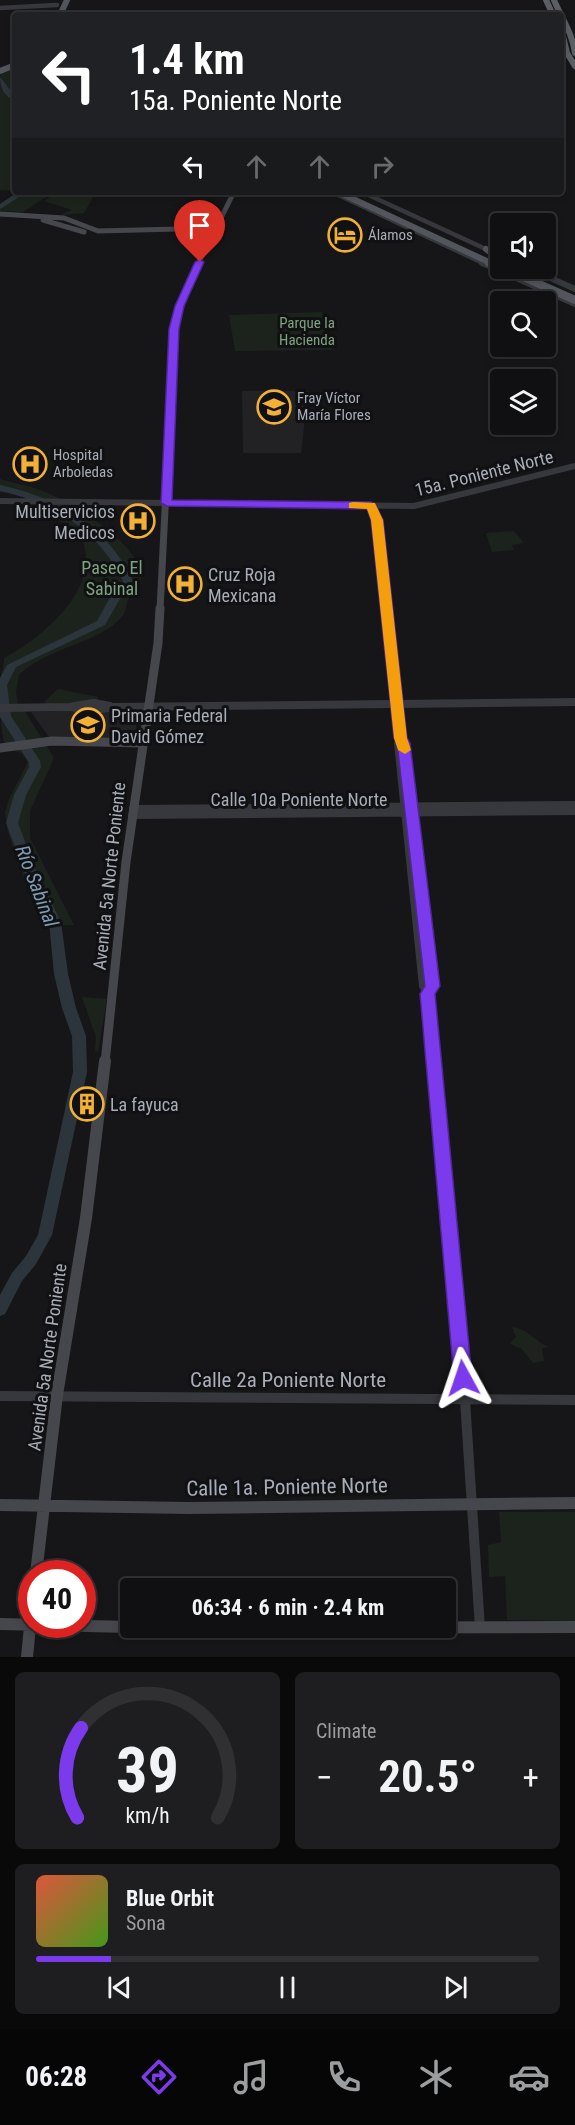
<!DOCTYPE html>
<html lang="en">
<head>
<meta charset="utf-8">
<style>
	body { margin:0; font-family:"Roboto Condensed",sans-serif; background:#1e1e20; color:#f1f3f6; height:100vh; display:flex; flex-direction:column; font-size:22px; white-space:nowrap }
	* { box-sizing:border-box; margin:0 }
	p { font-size:20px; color:#9c9d9f }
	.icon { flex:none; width:33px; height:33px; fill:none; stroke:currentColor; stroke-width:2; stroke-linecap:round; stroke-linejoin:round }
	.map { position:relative; height:1657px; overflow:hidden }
	.panel { display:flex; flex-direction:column; gap:15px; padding:15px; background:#09090a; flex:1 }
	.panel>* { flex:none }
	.banner { position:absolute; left:12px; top:12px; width:552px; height:183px; border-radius:6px; box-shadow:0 3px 9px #0003,0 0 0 2px #303032; background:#202124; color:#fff; overflow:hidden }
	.buttons { position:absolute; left:490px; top:213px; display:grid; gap:12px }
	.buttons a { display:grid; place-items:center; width:66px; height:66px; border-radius:6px; background:#101012; box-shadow:0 3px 9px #0003,0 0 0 2px #303032; font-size:30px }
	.speed { position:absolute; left:18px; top:1560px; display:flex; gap:12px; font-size:30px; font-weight:700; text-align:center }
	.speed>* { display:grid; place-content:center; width:78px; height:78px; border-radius:50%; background:#101012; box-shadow:0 3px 9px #0003,0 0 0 2px #303032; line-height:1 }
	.speed .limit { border:9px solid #d22; background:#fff; color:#111 }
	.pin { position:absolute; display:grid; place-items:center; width:51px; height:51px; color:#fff; margin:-62px -26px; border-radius:50% 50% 50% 0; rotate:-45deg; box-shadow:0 0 6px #0007 }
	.pin .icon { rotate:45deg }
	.me { position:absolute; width:66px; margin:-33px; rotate:355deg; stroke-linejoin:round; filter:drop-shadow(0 0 4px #0008) }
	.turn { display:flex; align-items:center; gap:21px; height:126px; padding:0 18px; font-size:27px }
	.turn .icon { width:78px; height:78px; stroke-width:2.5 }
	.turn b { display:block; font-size:42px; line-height:51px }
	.lanes { display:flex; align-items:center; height:57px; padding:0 18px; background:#0003; justify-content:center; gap:30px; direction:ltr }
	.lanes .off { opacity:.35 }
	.big { font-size:45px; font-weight:700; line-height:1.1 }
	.panel .tile { flex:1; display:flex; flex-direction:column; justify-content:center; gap:9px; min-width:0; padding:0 21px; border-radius:9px; background:#1e1e20 }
	.panel .dial { align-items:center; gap:0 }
	.dial svg { height:156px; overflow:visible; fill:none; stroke:#303032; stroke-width:7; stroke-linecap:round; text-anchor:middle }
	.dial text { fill:#f1f3f6; stroke:none }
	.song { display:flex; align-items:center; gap:18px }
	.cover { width:72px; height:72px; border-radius:9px; background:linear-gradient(135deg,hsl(10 70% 55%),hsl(100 70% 35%)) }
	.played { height:6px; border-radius:3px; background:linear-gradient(90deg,#7c3aed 15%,#303032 15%) }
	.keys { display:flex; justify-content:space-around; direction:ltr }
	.heat { display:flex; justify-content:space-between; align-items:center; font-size:33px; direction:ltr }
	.panel .tiles { flex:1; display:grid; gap:15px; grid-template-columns:1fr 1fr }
	.tile:last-child { grid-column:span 2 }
	.trip { position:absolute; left:120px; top:1578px; width:336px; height:60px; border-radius:6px; background:#101012; box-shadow:0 3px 9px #0003,0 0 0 2px #303032; font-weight:700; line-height:60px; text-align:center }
	.dock { display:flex; height:96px; justify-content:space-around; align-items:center; background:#060607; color:#9c9d9f }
	.dock .icon { width:42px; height:42px }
	.dock .current { color:#7c3aed }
	.dock b { font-size:27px; color:#f1f3f6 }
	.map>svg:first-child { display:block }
	.built { fill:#222225 }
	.green { fill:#1c231d }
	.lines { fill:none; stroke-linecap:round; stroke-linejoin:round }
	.river { fill:#2c353c; fill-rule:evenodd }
	.tertiary-far3 { stroke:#37383d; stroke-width:4.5 }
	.tertiary-far2 { stroke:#37383d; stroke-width:6 }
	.tertiary-far1 { stroke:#37383d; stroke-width:8 }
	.tertiary { stroke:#37383d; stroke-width:10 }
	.secondary-far3 { stroke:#45474d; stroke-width:5 }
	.secondary-far2 { stroke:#45474d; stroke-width:7 }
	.secondary-far1 { stroke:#45474d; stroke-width:9 }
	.secondary { stroke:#45474d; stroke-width:12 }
	.primary-far1 { stroke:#53555c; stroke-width:6 }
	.primary { stroke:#53555c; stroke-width:8 }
	.trunk { stroke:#5b5e65; stroke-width:6 }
	.route { fill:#7c3aed; stroke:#51269a; stroke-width:1.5 }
	.slow { fill:#f59e0b }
	.labels { text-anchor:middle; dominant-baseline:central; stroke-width:6; stroke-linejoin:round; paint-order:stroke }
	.far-poi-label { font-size:15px; fill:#a8adb8; stroke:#111113; text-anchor:start }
	.far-park-label { font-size:15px; fill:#7fa381; stroke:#111113 }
	.street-label { font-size:18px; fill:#a8adb8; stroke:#111113 }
	.poi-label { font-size:18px; fill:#a8adb8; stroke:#111113; text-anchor:start }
	.park-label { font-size:18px; fill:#7fa381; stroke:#111113 }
	.water-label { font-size:20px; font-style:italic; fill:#7f9bb3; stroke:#111113 }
	.near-street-label { font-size:21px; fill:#a8adb8; stroke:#111113 }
</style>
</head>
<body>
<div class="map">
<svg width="575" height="1657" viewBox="0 0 575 1657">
	<rect width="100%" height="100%" fill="#161618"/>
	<path class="built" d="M242,391H308L301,453H243Z
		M168,574H180V578H201V592L180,595V590H168Z
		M139,710L134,739L49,737L31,712Z"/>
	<path class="green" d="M15,66V191L0,190V78L1,73Z
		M23,192H54L23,212L0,211V207Z
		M58,192H96L84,213L60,215L72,210L44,201Z
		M322,312L332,350L235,351L229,315Z
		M0,479C13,483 27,485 40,490C68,500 140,543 141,576C141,587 133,591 128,600C126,605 126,612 122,617C96,645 47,647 19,675L16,691L18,705L23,708L54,758L30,811V838L74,925H46L43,909L29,890L19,865L8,832L5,812L9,799L28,762L21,753L5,747C0,726 0,703 0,681C1,673 4,667 4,658C44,637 107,584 79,533C75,526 63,524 56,518C33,498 32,497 0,492Z
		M514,531L524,543L512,545L514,550L492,552L486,533Z
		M58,689L98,697L95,702L48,705L44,702Z
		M82,997L107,999L98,1052L95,1051L96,1037Z
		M512,1327C529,1329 535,1342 549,1347L542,1348L544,1361L533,1363L520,1347L518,1348L510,1343L516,1337Z
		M499,1512H575V1621L507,1620L505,1576L489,1577L488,1545L501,1542Z"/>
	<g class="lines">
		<path class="river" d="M0,77L15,96V101C5,97 0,88 0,77Z
			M18,192H27L0,209V204Z
			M0,485C59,498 106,525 133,581L118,602L105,625L16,667L7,685L11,716L40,761L41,767L26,795L18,823L36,871L61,922L68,974L76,1008L86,1036L87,1072L52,1235L36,1264L22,1281L5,1314L0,1316V1295L12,1273L26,1256L38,1235L73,1072L72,1036L62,1008L54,974L49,922L24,871L6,823L14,795L29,767L28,761L0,717V678L7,665L97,621L108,601L123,581C99,531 53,502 0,491Z"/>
		<path class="tertiary-far3" d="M0,8L57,5
			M332,192L485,264
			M362,192L501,256"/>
		<path class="tertiary-far2" d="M482,263L575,304
			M528,268L575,289
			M0,501L414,506L575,466
			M371,506L377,520L387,610"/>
		<path class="tertiary-far1" d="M387,608L432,986L428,994
			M69,707L94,710L115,707L575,702
			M0,708L69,707L94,703L110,706
			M401,738L398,743L423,986L428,994L434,1063
			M133,809L575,805
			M132,815L575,811"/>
		<path class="tertiary" d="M434,1061L465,1400L480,1628
			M0,1396L575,1400"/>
		<path class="secondary-far3" d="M0,214L64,218L98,231L218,228
			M43,220L84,232
			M198,264L234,192"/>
		<path class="secondary-far2" d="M160,610L174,329L187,287L199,263"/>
		<path class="secondary-far1" d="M0,748L52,741L143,743
			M105,1063L126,862L158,643L160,608"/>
		<path class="secondary" d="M0,1505L189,1508L575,1503
			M36,1574L57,1395L86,1218L105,1061
			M0,1624L130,1627
			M174,1628L575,1627
			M27,1657L32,1606"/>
		<path class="primary-far1" d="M60,15L67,0
			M0,71L15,65
			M338,192L493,264
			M486,249L501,260"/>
		<path class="primary" d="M489,263L501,268
			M503,268L575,300"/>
		<path class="trunk" d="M546,0L553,15
			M554,0C562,19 572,32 575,53
			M561,28L567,53L575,66"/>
	</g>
	<path class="route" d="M200,259L204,262L184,306L179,329L172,500L371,502L376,506L383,520L407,738L410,743L440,986L435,994L472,1378L469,1384L463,1386L456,1384L454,1378L420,994L425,986L397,743L394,738L371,520L367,509L167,506L161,503L169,329L175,306L195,262Z"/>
	<path class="slow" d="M353,502L375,503L383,520L407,738L411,750L405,754L398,750L394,738L371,520L367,509L349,508V503Z"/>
	<defs>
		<symbol id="hotel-ring" viewBox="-11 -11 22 22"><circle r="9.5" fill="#111113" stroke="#f2b134" stroke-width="1.5"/><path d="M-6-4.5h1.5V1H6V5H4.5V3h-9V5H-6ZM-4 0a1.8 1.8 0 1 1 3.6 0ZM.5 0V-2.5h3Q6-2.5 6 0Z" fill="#f2b134"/></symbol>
		<symbol id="school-ring" viewBox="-11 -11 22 22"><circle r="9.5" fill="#111113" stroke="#f2b134" stroke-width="1.5"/><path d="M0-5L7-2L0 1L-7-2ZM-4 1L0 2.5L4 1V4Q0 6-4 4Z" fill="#f2b134"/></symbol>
		<symbol id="hospital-ring" viewBox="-11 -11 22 22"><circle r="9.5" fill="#111113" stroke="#f2b134" stroke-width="1.5"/><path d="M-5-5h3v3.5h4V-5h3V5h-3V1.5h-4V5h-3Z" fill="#f2b134"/></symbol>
		<symbol id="building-ring" viewBox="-11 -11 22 22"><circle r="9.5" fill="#111113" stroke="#f2b134" stroke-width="1.5"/><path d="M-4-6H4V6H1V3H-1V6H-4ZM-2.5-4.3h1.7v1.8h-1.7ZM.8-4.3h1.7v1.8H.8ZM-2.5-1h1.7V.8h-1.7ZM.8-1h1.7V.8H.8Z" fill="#f2b134"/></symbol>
	</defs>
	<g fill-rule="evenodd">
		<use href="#hotel-ring" x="326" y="216" width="38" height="38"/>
		<use href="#school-ring" x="255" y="388" width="38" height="38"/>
		<use href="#hospital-ring" x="11" y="445" width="38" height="38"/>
		<use href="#hospital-ring" x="119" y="502" width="38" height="38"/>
		<use href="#hospital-ring" x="166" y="565" width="38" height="38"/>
		<use href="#school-ring" x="69" y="706" width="38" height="38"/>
		<use href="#building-ring" x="68" y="1085" width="38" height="38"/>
	</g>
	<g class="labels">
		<g class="far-poi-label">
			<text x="368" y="235">Álamos</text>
			<text x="297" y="398">Fray Víctor<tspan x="297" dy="17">María Flores</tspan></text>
			<text x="53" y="455">Hospital<tspan x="53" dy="17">Arboledas</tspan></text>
		</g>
		<g class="far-park-label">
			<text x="307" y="323">Parque la<tspan x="307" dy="17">Hacienda</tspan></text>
		</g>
		<g class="street-label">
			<text transform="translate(484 473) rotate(-14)">15a. Poniente Norte</text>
			<text x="299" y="799">Calle 10a Poniente Norte</text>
			<text transform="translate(109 876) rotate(-84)">Avenida 5a Norte Poniente</text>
			<text transform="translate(47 1357) rotate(-82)">Avenida 5a Norte Poniente</text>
		</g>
		<g class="poi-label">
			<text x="115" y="511" text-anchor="end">Multiservicios<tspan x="115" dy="21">Medicos</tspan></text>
			<text x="208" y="574">Cruz Roja<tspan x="208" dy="21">Mexicana</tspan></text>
			<text x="111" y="715">Primaria Federal<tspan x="111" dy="21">David Gómez</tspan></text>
			<text x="110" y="1104">La fayuca</text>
		</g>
		<g class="park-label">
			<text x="112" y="567">Paseo El<tspan x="112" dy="21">Sabinal</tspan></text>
		</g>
		<g class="water-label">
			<text transform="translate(37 886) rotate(69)">Río Sabinal</text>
		</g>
		<g class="near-street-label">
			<text x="288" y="1380">Calle 2a Poniente Norte</text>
			<text transform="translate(287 1487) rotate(-1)">Calle 1a. Poniente Norte</text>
		</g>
	</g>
</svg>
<div class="buttons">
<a><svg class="icon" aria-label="sound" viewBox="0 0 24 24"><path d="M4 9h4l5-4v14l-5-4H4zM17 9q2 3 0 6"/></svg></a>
<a><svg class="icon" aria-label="search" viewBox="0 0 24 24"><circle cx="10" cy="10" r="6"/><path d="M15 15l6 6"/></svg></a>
<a><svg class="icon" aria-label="layers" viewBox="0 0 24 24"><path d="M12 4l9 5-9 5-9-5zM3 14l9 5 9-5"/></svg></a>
</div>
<div class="speed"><div class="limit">40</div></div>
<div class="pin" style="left:200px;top:262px;background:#d93025"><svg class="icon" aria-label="arrive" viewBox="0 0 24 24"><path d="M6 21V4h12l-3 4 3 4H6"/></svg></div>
<svg class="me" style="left:463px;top:1378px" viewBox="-20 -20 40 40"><path d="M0-17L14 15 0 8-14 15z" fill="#7c3aed" stroke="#fff" stroke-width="4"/></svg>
<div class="trip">06:34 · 6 min · 2.4 km</div>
<div class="banner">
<div class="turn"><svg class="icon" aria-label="left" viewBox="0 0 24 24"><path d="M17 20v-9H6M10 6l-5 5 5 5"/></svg><div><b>1.4 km</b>15a. Poniente Norte</div></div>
<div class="lanes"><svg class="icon" aria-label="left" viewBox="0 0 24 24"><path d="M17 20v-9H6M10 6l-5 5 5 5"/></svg><svg class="icon off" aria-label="ahead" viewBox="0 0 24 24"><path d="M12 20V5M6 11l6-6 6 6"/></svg><svg class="icon off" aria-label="ahead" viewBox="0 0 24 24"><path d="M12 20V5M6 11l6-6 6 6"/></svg><svg class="icon off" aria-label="right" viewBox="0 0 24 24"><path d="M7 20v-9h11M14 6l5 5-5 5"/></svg></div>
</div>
</div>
<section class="panel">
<div class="tiles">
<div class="tile dial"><svg viewBox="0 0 100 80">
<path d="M14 69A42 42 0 1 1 86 69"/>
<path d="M14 69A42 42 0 0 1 16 23" stroke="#7c3aed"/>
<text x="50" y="56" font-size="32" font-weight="700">39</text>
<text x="50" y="72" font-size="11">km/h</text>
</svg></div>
<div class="tile"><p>Climate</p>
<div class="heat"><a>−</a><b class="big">20.5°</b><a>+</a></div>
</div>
<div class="tile">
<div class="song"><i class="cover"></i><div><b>Blue Orbit</b><p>Sona</p></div></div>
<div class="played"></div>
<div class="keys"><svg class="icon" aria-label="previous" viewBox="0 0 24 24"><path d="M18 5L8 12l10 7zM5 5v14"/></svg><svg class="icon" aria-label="pause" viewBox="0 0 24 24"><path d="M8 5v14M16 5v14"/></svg><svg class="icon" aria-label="next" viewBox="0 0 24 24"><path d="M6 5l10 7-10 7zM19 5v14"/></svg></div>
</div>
</div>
</section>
<nav class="dock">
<b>06:28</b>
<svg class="icon current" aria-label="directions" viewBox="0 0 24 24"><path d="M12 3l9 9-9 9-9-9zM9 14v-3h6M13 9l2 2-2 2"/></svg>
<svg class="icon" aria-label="music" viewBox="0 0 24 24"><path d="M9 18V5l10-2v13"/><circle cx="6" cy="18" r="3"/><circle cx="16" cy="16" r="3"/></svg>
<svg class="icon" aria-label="phone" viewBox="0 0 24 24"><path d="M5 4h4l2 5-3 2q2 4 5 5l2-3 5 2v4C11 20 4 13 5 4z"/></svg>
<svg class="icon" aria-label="climate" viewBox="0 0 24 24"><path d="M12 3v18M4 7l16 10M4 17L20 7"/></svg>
<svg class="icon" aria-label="car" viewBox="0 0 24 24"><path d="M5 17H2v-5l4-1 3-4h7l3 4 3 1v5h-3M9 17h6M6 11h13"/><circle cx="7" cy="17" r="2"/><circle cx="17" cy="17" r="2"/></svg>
</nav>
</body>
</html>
